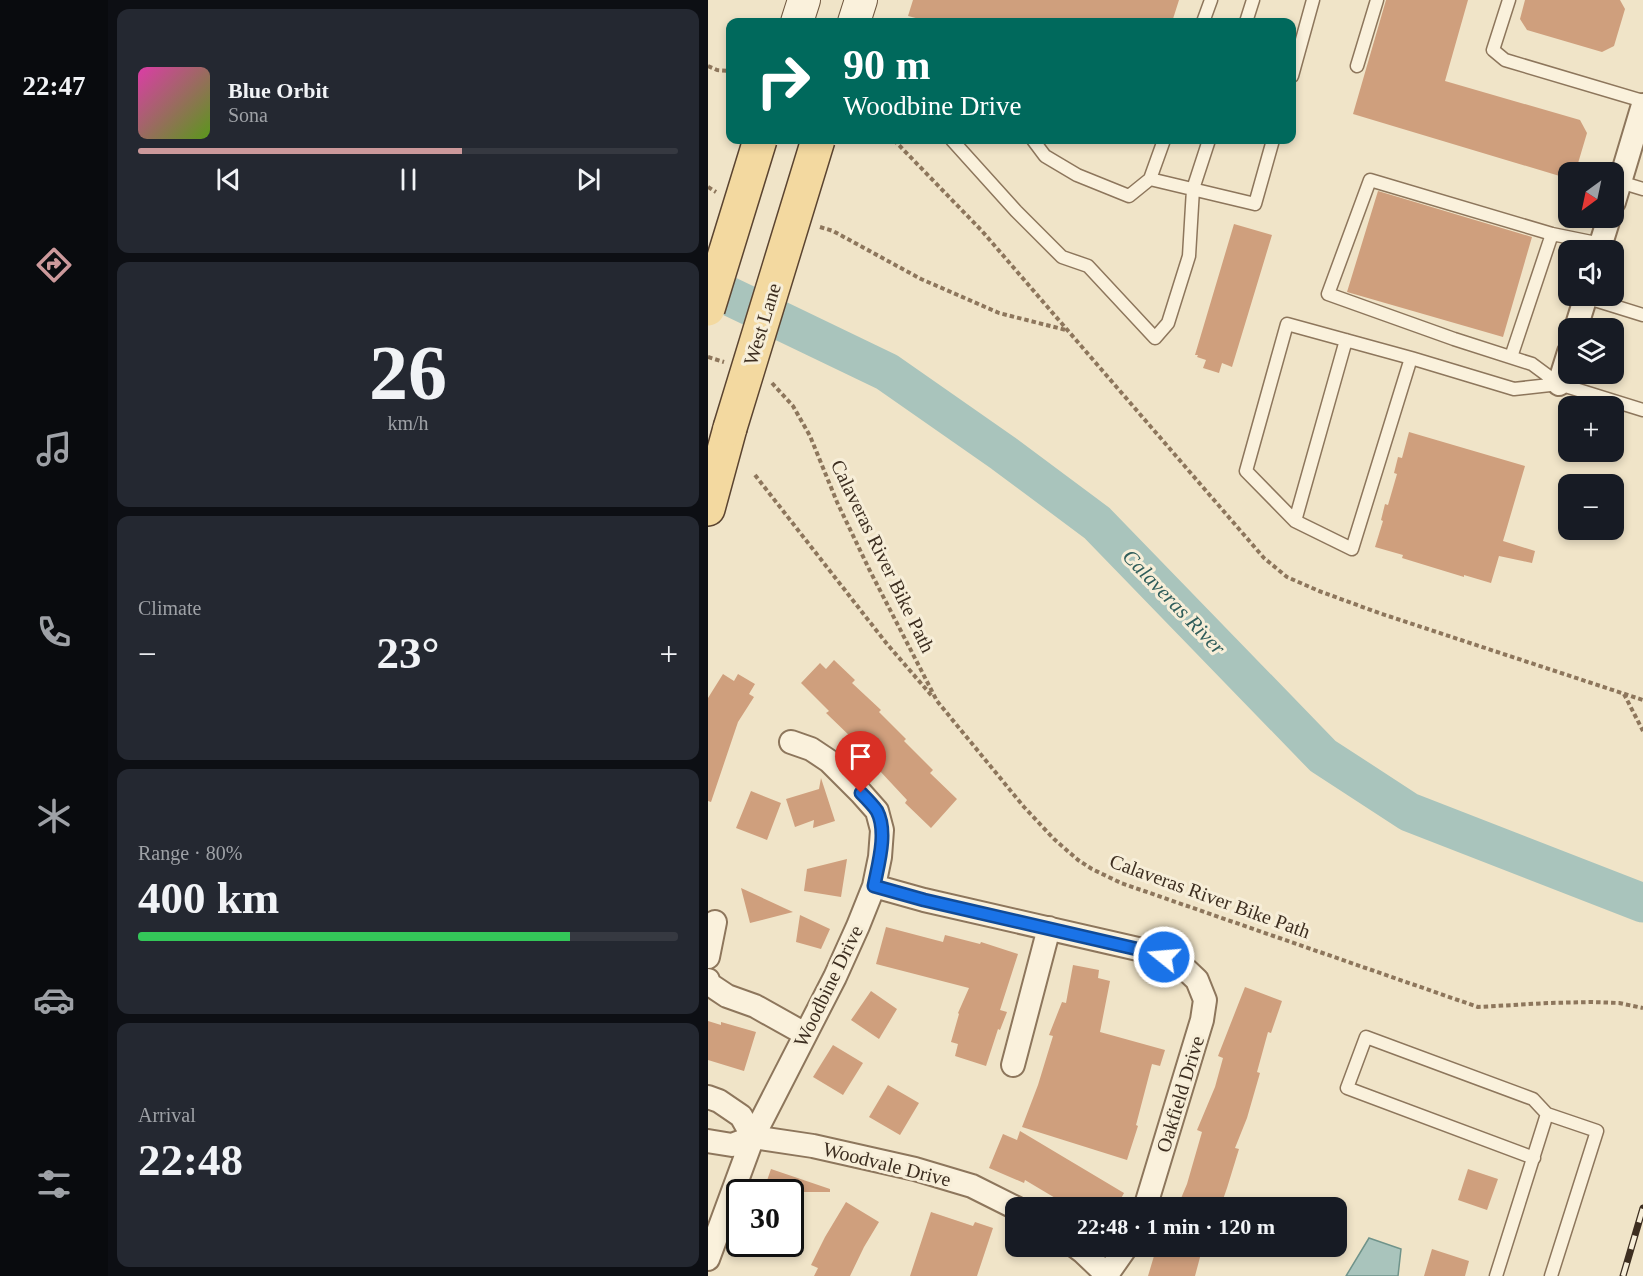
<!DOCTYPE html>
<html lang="en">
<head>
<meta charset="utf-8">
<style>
	body { margin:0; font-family:"Times New Roman",serif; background:#242831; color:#f1f3f6; height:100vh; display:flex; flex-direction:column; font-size:22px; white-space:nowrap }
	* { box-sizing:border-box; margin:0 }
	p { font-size:20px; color:#9ea1a6 }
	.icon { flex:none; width:33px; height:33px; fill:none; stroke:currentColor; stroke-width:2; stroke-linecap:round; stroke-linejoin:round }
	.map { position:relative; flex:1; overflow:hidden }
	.sheet { display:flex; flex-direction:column; gap:9px; padding:9px; background:#0d0f14; width:600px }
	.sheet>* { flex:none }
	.banner { position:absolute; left:18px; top:18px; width:570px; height:126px; border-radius:12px; box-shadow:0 3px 9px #0003; background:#00695c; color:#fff; overflow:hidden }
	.needle { width:39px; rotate:213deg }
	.fabs { position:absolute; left:850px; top:162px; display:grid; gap:12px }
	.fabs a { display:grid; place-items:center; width:66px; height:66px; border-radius:12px; background:#171b24; box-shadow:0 3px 9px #0003; font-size:30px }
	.speed { position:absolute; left:18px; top:1179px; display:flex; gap:12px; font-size:30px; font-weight:700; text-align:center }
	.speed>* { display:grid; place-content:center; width:78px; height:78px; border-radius:50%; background:#171b24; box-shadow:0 3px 9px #0003; line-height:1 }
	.speed .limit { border:3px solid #111; border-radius:9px; background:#fff; color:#111 }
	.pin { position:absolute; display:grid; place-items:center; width:51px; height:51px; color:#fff; margin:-62px -26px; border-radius:50% 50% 50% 0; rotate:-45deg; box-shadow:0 0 6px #0007 }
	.pin .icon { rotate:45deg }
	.me { position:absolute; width:66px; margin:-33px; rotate:287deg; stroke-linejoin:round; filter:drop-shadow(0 0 4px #0008) }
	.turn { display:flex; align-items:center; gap:21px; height:126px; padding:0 18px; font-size:27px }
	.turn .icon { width:78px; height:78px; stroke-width:2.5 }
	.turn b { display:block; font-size:42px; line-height:51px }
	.big { font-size:45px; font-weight:600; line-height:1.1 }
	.sheet .widget { flex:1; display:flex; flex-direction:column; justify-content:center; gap:9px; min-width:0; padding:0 21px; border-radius:12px; background:#242831 }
	.sheet .dial { align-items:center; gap:0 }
	.dial b { font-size:78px; line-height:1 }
	.song { display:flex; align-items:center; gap:18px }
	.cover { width:72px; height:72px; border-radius:9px; background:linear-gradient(135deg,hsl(320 70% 55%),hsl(90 70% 35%)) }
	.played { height:6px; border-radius:3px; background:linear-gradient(90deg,#cc999b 60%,#363941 60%) }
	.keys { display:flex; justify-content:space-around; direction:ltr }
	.heat { display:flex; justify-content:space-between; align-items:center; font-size:33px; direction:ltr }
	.charge { height:9px; border-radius:4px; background:linear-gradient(90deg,#34c759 80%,#363941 0) }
	.trip { position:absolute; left:297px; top:1197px; width:342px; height:60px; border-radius:12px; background:#171b24; box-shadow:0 3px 9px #0003; font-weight:600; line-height:60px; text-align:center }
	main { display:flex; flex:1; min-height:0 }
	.menu { display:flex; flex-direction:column; width:108px; justify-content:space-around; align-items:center; background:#090b0e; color:#9ea1a6 }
	.menu .icon { width:42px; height:42px }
	.menu .active { color:#cc999b }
	.menu b { font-size:27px; color:#f1f3f6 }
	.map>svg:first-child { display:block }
	.water { fill:#a9c4bc; stroke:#6f938a; stroke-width:1.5 }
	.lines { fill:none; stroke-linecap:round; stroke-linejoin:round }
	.river { stroke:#a9c4bc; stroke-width:39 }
	.building { fill:#cf9f7d }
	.lane-casing { stroke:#8d765c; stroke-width:15 }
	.street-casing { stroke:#8d765c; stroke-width:26 }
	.secondary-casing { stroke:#6f573f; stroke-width:34 }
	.primary-casing { stroke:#5b4430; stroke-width:36 }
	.path { stroke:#8d765c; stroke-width:4; stroke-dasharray:4.5 3; stroke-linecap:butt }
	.lane { stroke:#faf1dc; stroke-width:12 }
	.street { stroke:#faf1dc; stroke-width:22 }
	.secondary { stroke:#faf1dc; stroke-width:32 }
	.primary { stroke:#f3d9a0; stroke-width:33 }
	.rail-casing { stroke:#3d2e20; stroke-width:7 }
	.rail { stroke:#f7eed8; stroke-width:4.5; stroke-dasharray:14; stroke-linecap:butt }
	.primary-bridge-casing { stroke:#5b4430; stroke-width:36; stroke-linecap:butt }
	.primary-bridge { stroke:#f3d9a0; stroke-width:33 }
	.route-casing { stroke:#114b97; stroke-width:15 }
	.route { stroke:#1a73e8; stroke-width:10 }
	.labels { text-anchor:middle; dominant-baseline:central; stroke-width:6; stroke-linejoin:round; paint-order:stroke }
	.street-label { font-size:20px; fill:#3d2e20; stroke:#f7eed8 }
	.water-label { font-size:21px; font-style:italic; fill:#2f5d5a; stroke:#f7eed8 }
</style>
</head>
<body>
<main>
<nav class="menu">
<b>22:47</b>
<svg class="icon active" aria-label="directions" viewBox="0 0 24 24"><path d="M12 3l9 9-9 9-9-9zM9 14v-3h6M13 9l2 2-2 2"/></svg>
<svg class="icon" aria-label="music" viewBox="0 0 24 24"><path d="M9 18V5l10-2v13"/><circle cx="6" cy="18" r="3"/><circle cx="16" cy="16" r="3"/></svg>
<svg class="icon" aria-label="phone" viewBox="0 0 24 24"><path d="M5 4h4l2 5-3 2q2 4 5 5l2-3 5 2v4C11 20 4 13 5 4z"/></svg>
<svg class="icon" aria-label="climate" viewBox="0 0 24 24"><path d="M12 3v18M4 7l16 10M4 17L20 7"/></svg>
<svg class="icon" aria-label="car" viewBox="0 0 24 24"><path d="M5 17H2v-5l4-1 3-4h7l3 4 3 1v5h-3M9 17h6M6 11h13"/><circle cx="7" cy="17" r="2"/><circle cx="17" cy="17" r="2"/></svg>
<svg class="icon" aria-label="filters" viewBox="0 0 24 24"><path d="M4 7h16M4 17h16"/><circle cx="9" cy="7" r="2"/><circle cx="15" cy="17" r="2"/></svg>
</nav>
<section class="sheet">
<div class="widget">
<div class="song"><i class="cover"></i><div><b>Blue Orbit</b><p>Sona</p></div></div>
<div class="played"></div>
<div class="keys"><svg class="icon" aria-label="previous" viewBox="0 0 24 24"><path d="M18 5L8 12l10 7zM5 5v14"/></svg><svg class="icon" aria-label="pause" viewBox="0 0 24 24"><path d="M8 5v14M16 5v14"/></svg><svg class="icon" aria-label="next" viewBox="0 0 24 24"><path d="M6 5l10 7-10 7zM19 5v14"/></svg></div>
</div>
<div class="widget dial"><b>26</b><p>km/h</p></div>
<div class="widget"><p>Climate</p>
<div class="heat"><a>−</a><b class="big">23°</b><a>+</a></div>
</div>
<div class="widget"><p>Range · 80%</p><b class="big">400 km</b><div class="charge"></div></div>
<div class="widget"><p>Arrival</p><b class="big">22:48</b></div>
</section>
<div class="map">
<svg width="935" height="1276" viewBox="0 0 935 1276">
	<rect width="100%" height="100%" fill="#f0e4c8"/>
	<path class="water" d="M661,1238L693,1249L690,1276H638Z"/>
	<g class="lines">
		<path class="river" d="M0,286L179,372L295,453L389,523L615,756L701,812L935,903"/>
	</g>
	<path class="building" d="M205,0H471L464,22H223L200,16Z
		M678,0H760L737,81L872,120L879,133L868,170L855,177L645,114Z
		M817,0H912L917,9L906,46L894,52L819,30L812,19Z
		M670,191L824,237L795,337L639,292Z
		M526,224L564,235L524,367L514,363L511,373L495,368L498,360L489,357L490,355H487Z
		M701,432L817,466L795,541L827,551L824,563L791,556L783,583L756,575V577L694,558L695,555L667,547L675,521L673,520L677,504L680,505L689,474L686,473L690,457L694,458Z
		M126,660L147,680L144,683L173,710L171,712L198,739L196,741L225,770L222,773L249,799L223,828L197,803L199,800L157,755L153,759L140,747L146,740L118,713L121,711L93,683L112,663L118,669Z
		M15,674L26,681L30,674L47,684L41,694L46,697L30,722L3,802L0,801V698Z
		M113,778L127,821L105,828L106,820L87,827L78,799L111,789Z
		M43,791L73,803L59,840L28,828Z
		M139,859L133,897L96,891L99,869Z
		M33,888L85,912L42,923Z
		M92,915L122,929L113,949L88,942Z
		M178,927L235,942L237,935L272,944L273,942L310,954L292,1010L299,1012L292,1030L290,1029L278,1066L247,1056L250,1044L243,1042L251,1014L250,1013L261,988L168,964Z
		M365,965L391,970L390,978L402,981L392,1032L457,1050L452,1066L444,1064L428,1125L430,1126L419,1160L314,1127L330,1085L345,1036L341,1035L354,1002L358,1003Z
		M537,987L574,1001L563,1033L560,1032L549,1072L552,1073L539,1118L527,1148L531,1149L519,1188L512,1208H469L479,1184L494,1132L489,1130L507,1087L515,1058L510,1056Z
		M163,991L189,1009L171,1039L143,1020Z
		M0,1021L13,1025V1022L48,1032L36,1071L0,1060Z
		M125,1045L155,1063L135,1095L105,1077Z
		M180,1085L211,1103L192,1135L161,1117Z
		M312,1131L416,1193L408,1208H364L317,1180L316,1183L281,1168L295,1134L309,1140Z
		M63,1169L122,1189V1192H55Z
		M760,1169L790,1179L779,1210L750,1200Z
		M138,1202L171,1222L156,1247L142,1276H106L110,1268L103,1265L117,1237Z
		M223,1212L265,1226L267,1222L285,1228L269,1276H202Z
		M449,1246H495L487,1276H440Z
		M724,1249L761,1261L757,1276H716Z"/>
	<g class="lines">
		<defs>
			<path id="lane" d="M801,0L785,50L797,60L935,101
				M495,22L503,0
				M538,22L545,0
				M649,66L669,0
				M584,76L605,0
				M244,140L308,211L354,257L380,266L447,338L460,323L481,256L485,189L501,140
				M325,140L337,156L369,175L421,196L442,179L456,140
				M442,179L547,204L565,140
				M912,182L935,189
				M893,244L844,234L662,180L620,294L746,339L824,364L851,384L935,410
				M877,297L935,315
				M803,357L844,234
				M703,358L644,549L587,521L538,471L579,324L703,358L806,389L851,384
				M587,521L638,340
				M826,1158L639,1088L658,1037L825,1099L839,1114
				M788,1276L839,1114L889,1131L843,1276"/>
			<path id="street" d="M906,202L935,105
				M891,250L901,218
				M868,328L878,296
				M851,384L861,352
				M166,886L216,900L443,952L470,962L489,980L497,1000L494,1020L437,1208
				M0,957L7,922
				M0,980L1,984L19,996L47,1006L97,1034
				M305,1065L341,928
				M0,1097L11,1101L33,1116L45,1137
				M0,1141L24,1145L45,1137L105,1146L207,1169L264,1186L308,1208
				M367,1246L375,1252L399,1275
				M0,1259L45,1137L127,977L150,926L166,886L172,857L174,830L169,811L153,793L121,761L103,749L83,742
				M398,1276L419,1246"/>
			<path id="secondary" d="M89,22L96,0
				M146,22L153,0"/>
			<path id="primary" d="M0,509L22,428"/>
		</defs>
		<use href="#lane" class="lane-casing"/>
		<use href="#street" class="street-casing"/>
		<use href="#secondary" class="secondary-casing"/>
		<use href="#primary" class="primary-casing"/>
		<path class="path" d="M0,66L9,70L22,71
			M186,140L274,231L556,558L579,577L611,591L671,613L935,700
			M0,187L8,192
			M112,227L125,231L213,279L291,313L358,330
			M0,357L16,362
			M64,383L85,406L102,436L129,502L161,569L229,701L316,807L346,839L370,860L384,869L413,883L770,1007L840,1003L883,1002L911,1003L935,1008
			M47,475L179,644L224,696
			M916,694L935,731"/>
		<use href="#lane" class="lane"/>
		<use href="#street" class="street"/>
		<use href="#secondary" class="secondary"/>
		<use href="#primary" class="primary"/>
		<defs>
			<path id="rail" d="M915,1276L935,1208"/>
		</defs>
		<use href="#rail" class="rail-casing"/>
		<use href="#rail" class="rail"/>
		<defs>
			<path id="primary-bridge" d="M0,309L52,140
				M22,428L110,140"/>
		</defs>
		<use href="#primary-bridge" class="primary-bridge-casing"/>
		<use href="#primary-bridge" class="primary-bridge"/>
	</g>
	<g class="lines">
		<defs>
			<path id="route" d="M153,793C158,798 165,805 169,811C180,832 170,865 166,886L216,900L442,952L456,957"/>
		</defs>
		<use href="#route" class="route-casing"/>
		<use href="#route" class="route"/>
	</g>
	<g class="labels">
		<g class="street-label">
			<text transform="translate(54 324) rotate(-73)">West Lane</text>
			<text transform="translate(175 556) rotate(64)">Calaveras River Bike Path</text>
			<text transform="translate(502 896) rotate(20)">Calaveras River Bike Path</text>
			<text transform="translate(120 986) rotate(-64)">Woodbine Drive</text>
			<text transform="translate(472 1094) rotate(-73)">Oakfield Drive</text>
			<text transform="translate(179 1164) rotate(14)">Woodvale Drive</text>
		</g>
		<g class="water-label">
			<text transform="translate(466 602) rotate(46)">Calaveras River</text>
		</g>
	</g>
</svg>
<div class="fabs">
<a><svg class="needle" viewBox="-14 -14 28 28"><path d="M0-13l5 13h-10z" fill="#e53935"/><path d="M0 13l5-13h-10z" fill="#9ea1a6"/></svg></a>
<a><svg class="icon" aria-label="sound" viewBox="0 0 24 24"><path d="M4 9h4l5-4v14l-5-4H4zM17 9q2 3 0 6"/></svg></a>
<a><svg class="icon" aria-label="layers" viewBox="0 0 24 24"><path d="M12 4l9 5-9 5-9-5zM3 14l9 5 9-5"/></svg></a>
<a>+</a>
<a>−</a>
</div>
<div class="speed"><div class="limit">30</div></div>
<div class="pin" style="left:153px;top:793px;background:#d93025"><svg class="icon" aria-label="arrive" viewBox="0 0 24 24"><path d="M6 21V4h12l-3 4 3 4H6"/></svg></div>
<svg class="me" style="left:456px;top:957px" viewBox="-20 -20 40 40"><circle r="17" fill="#1a73e8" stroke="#fff" stroke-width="3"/><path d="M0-11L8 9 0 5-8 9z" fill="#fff"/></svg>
<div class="trip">22:48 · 1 min · 120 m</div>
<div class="banner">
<div class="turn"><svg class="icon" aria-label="right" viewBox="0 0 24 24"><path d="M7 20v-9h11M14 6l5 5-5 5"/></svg><div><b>90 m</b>Woodbine Drive</div></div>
</div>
</div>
</main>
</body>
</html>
